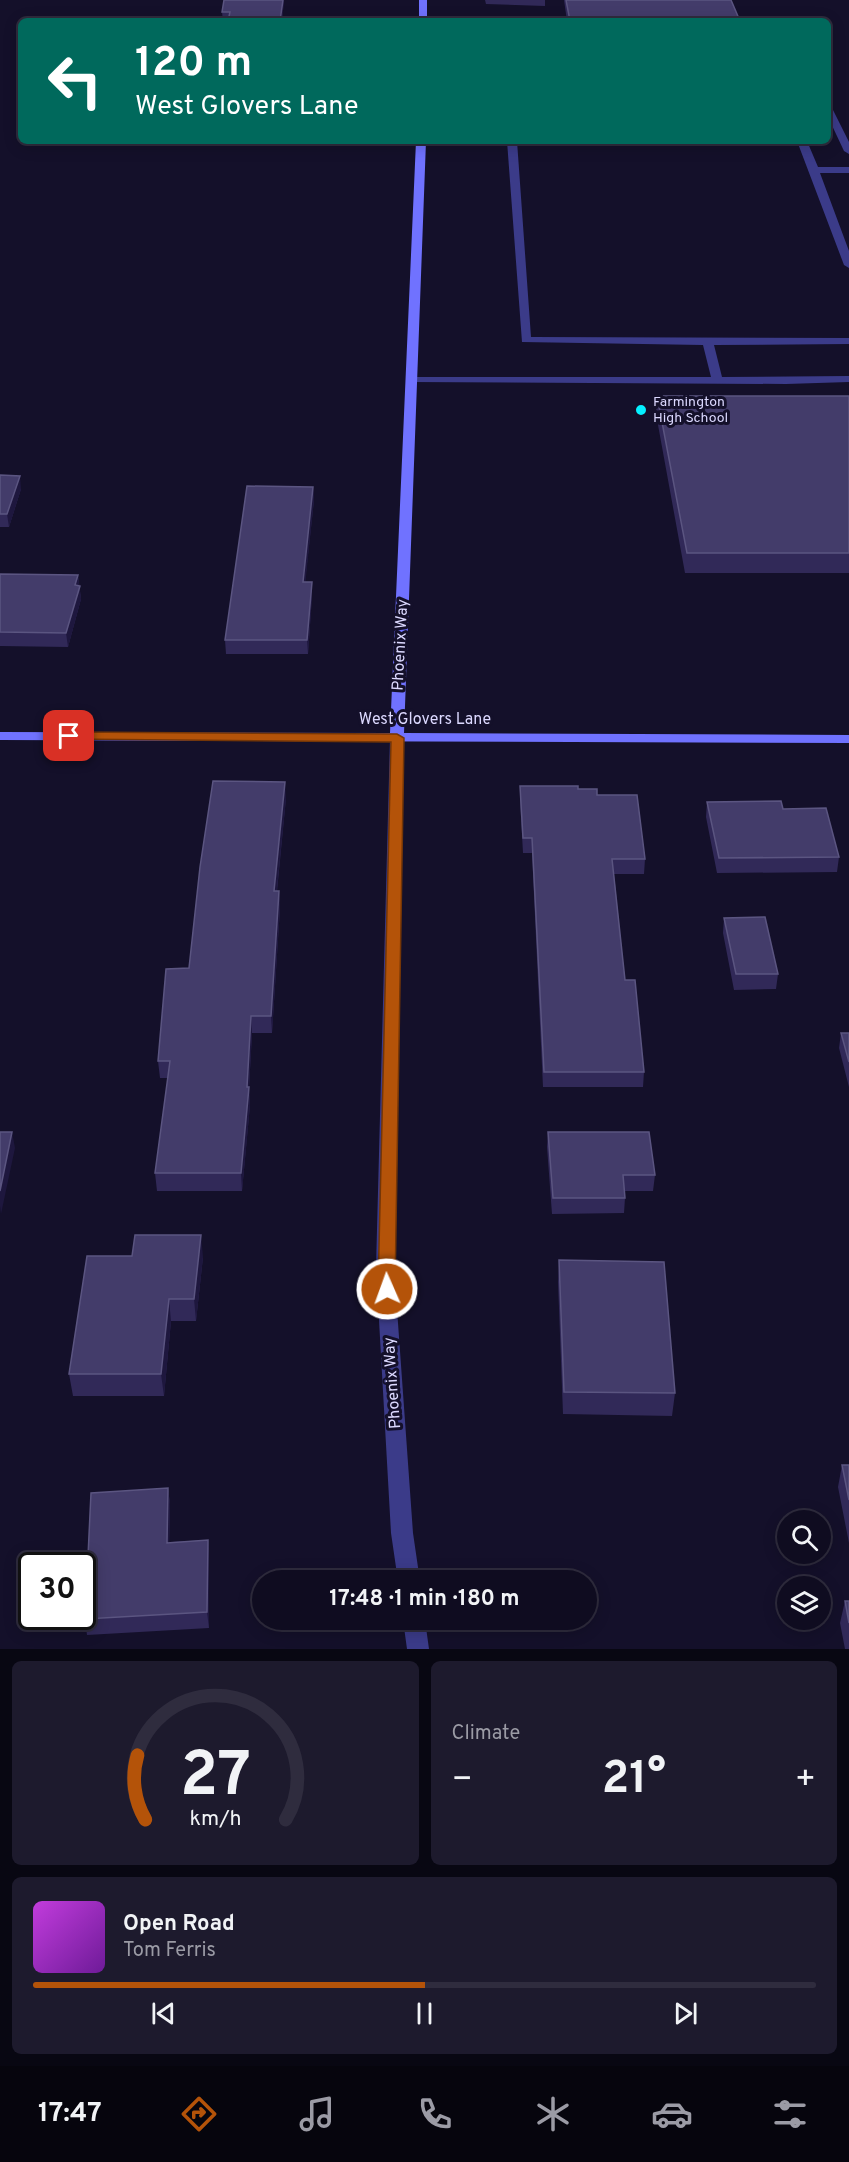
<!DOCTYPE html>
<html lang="en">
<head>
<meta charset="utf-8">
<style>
	body { margin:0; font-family:Overpass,sans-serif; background:#1d1a2d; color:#f1f3f6; height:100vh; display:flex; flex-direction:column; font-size:22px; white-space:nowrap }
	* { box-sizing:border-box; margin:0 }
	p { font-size:20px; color:#9b9ba5 }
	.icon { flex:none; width:33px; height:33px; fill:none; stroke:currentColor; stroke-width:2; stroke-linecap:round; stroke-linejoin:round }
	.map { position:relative; height:1649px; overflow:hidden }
	.side { display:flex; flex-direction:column; gap:12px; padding:12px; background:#080712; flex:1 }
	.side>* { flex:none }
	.hud { position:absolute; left:18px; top:18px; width:813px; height:126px; border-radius:9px; box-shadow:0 3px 15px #0003,0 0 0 2px #2f2c3e; background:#00695c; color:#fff; overflow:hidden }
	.tools { position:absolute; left:777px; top:1510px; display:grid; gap:12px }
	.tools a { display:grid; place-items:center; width:54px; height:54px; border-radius:50%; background:#0f0c20; box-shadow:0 3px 15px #0003,0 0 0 2px #2f2c3e; font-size:30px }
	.speed { position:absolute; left:18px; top:1552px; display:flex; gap:12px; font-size:30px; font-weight:700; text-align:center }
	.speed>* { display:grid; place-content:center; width:78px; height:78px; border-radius:50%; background:#0f0c20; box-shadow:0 3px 15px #0003,0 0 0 2px #2f2c3e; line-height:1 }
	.speed .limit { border:3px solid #111; border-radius:9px; background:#fff; color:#111 }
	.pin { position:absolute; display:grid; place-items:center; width:51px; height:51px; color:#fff; margin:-26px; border-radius:12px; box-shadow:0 3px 9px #0006 }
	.me { position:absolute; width:66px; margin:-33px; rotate:358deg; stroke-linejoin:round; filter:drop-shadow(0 0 4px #0008) }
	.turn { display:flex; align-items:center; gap:21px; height:126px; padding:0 18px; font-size:27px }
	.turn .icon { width:78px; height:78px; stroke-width:2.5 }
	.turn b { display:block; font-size:42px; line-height:51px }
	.big { font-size:45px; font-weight:700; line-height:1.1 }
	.side .widget { flex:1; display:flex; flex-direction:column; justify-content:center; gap:9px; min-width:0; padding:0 21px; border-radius:9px; background:#1d1a2d }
	.side .dial { align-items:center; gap:0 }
	.dial svg { height:156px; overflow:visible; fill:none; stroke:#2f2c3e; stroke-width:7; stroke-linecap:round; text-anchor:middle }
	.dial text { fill:#f1f3f6; stroke:none }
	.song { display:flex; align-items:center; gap:18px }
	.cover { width:72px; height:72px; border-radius:9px; background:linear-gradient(135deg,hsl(290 70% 55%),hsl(280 70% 35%)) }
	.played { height:6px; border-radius:3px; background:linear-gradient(90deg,#b45309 50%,#2f2c3e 50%) }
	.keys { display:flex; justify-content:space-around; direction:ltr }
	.heat { display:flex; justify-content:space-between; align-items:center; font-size:33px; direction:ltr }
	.side .tiles { flex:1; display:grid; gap:12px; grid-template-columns:1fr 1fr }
	.widget:last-child { grid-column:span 2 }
	.trip { position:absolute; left:252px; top:1570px; width:345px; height:60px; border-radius:30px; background:#0f0c20; box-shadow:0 3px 15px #0003,0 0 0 2px #2f2c3e; font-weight:700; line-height:60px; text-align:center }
	.dock { display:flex; height:96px; justify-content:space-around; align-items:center; background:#06050d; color:#9b9ba5 }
	.dock .icon { width:42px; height:42px }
	.dock .current { color:#b45309 }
	.dock b { font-size:27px; color:#f1f3f6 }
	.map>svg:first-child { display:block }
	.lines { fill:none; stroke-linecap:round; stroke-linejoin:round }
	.lane { fill:#3b3b89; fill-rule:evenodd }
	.street { fill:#3b3b89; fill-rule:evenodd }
	.secondary { fill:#7072ff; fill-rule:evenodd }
	.wall { fill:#312958 }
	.shaded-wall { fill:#1e173e }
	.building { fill:#433c6a; stroke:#5b5581; stroke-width:1.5 }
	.route { fill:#b45309; stroke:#753606; stroke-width:1.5 }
	.poi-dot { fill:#05f0ff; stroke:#14102a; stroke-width:2 }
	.labels { text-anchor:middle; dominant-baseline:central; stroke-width:6; stroke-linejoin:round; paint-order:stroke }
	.far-poi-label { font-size:14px; fill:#dcd9ff; stroke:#14102a; text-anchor:start }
	.street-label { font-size:16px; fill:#dcd9ff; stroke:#14102a }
</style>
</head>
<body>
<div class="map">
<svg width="849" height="1649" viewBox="0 0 849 1649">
	<rect width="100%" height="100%" fill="#14102a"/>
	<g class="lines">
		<path class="lane" d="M828,105L832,108L849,142V154L844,151L828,117Z
			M507,141H517L531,337L849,338V344L714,345L722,377L849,376V382L786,384L409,382V378L413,377H711L703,345L522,342Z
			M797,141H807L818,167H849V173H820L849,251V268L844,265Z"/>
		<path class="street" d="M397,734L404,738L394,1267L413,1533L420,1581H398L391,1533L376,1267L390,738Z
			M403,1620H425L429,1649H407Z"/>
		<path class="secondary" d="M419,0H427V21H419Z
			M416,141H426L404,733L849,735V743L0,740V732L390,733Z"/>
	</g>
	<path class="wall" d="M224,0H284L282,21H223L222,12Z
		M485,0H545V6L486,4Z
		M564,0H731L740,21H567Z
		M657,396H849V573H685L656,414Z
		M0,475L21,489L9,527H0Z
		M313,487L314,500L305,582H312V596L308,654H226L225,640Z
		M0,574L78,575L81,599L68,647L0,646Z
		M520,786L578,789L597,795L645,859L644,874H614L625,980L644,1072L643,1087H543L532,853H523L520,800Z
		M286,798L277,891H279L280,908L272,1033H252L249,1088L250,1105L242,1191H157L155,1173L168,1078H160L158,1061L189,968Z
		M707,802L783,809L839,857L837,872L717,873L706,817Z
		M724,918L778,974L776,989L734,990L723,933Z
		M841,1033H849V1087L839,1048Z
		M548,1132L655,1175L653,1191H625V1198L624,1213L552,1214L547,1147Z
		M203,1257L196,1321H171L164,1396H73L69,1374Z
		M559,1260L675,1393L672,1416L563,1414L558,1282Z
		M842,1465H849V1543L838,1487Z
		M168,1488L170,1504L169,1542L208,1540L209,1556V1628L87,1635L85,1619Z
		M845,1601H849V1649H845L840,1623Z"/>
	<path class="shaded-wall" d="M283,0H284L282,21H280Z
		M20,476L21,489L9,527L7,514Z
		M313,487L314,500L304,596L303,582Z
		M78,575L81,599L68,647L66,633L75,585Z
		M312,582V596L308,654L307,640Z
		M285,782L286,798L275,908L274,891Z
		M279,891L280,908L272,1033L271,1016Z
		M251,1016L252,1033L249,1088L250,1105L242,1191L241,1173Z
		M12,1132L15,1148L1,1214L0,1206V1191Z
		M201,1235L203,1257L196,1321L194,1299Z
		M169,1299L171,1321L164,1396L161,1374Z
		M168,1488L170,1504L169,1558L167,1543Z
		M208,1540L209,1556V1628L207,1612Z"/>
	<path class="building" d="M224,0H283L280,21H228L230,12H222Z
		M566,0H731L740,21H570Z
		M657,396H849V553H687Z
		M0,475L20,476L7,514H0Z
		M247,486L313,487L303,582H312L307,640H225Z
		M0,574L78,575L75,585L80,586L66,633L0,632Z
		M213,781L285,782L274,891H279L271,1016H251L247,1087H249L241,1173H155L170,1061H158L166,969L189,968L200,867Z
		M520,786H578V789H597V795H637L645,859H612L625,980H635L644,1072H544L532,838H523Z
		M781,801L783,809L826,808L839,857L719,858L707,802Z
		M765,917L778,974H736L724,918Z
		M841,1033H849V1062Z
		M0,1132H12L0,1191Z
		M548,1132H649L655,1175H623L625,1198H553Z
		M135,1235H201L194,1299H169L161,1374H69L87,1256H132Z
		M559,1260L664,1262L675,1393L564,1392Z
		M842,1465H849V1500Z
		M168,1488L167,1543L208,1540L207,1612L85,1619L91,1493Z
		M845,1601H849V1623Z"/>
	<path class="route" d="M69,732L397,734L404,738L395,1289L393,1293L387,1295L381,1293L378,1289L391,742L65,739L63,736Z"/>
	<circle class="poi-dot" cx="641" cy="410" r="6"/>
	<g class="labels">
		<g class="far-poi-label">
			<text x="653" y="402">Farmington<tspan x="653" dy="16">High School</tspan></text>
		</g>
		<g class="street-label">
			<text transform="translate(401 645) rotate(-87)">Phoenix Way</text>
			<text x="425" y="720">West Glovers Lane</text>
			<text transform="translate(393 1383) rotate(-94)">Phoenix Way</text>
		</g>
	</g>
</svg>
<div class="tools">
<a><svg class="icon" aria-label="search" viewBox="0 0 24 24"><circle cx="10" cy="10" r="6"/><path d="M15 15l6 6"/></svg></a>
<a><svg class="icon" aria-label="layers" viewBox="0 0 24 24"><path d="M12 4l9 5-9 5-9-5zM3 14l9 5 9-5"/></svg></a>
</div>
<div class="speed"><div class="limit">30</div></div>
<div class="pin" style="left:69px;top:736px;background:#d93025"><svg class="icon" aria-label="arrive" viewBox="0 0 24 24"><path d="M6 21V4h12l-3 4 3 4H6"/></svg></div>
<svg class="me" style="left:387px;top:1289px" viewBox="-20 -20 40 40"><circle r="17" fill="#b45309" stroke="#fff" stroke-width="3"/><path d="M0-11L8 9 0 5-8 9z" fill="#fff"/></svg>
<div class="trip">17:48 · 1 min · 180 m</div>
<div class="hud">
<div class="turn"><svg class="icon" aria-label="left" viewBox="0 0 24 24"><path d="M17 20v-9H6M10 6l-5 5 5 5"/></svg><div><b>120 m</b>West Glovers Lane</div></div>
</div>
</div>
<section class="side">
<div class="tiles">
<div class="widget dial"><svg viewBox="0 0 100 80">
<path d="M14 69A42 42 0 1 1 86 69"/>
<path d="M14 69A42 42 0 0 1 10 36" stroke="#b45309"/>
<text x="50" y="56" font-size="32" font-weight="700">27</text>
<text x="50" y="72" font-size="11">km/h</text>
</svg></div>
<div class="widget"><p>Climate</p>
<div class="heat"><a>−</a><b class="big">21°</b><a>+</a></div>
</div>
<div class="widget">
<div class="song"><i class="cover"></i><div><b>Open Road</b><p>Tom Ferris</p></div></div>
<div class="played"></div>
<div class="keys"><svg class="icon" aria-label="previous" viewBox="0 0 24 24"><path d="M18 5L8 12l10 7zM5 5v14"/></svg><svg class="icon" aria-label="pause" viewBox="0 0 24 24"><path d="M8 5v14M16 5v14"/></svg><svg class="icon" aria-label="next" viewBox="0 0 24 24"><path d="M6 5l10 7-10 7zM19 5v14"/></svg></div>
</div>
</div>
</section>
<nav class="dock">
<b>17:47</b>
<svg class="icon current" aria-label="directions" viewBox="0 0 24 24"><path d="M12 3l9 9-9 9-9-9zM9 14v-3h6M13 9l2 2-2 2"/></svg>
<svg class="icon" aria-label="music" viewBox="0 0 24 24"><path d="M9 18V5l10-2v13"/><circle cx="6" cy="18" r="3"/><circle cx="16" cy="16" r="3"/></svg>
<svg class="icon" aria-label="phone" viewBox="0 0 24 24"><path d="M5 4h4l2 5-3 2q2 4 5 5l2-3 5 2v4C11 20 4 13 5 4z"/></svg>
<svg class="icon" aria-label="climate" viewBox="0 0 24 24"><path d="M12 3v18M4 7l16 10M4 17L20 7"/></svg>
<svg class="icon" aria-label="car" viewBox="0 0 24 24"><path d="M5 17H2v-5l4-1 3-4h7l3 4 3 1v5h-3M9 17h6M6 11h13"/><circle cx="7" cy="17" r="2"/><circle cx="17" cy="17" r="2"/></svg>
<svg class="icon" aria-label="filters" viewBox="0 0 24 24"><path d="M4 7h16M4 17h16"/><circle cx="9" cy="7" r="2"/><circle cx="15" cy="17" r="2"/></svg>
</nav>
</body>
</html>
